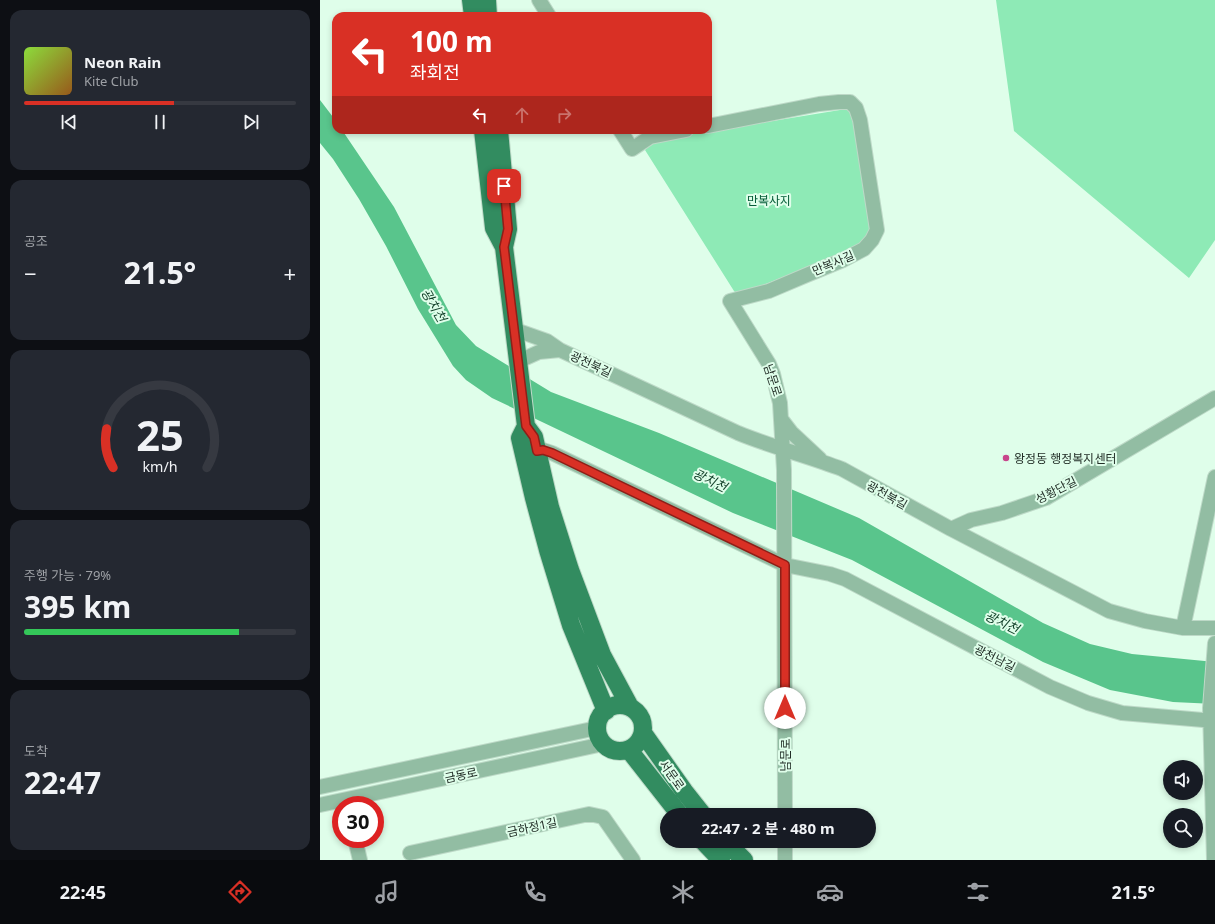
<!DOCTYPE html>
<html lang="ko">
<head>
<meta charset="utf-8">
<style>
	body { margin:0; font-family:"Noto Sans","Noto Sans KR",sans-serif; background:#242831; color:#f1f3f6; height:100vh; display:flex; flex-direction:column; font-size:15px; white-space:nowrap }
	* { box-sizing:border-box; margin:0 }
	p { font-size:13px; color:#9ea1a6 }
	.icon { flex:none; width:22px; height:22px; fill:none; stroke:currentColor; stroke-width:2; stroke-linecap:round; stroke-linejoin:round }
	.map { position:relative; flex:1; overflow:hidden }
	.details { display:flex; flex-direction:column; gap:10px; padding:10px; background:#0d0f14; width:320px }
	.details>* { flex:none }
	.banner { position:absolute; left:12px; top:12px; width:380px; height:122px; border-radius:12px; box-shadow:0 2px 6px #0003; background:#d93025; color:#fff; overflow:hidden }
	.buttons { position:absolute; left:843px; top:760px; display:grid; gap:8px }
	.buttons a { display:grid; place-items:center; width:40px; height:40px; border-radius:50%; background:#171b24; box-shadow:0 2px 6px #0003; font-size:20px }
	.speed { position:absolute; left:12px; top:796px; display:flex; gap:8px; font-size:20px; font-weight:700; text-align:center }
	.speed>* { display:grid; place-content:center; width:52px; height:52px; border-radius:50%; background:#171b24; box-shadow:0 2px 6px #0003; line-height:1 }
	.speed .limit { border:6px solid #d22; background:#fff; color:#111 }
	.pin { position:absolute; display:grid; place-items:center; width:34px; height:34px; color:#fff; margin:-17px; border-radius:8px; box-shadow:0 2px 6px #0006 }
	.me { position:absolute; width:44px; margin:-22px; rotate:0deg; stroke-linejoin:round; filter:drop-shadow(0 0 3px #0008) }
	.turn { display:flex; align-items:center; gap:14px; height:84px; padding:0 12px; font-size:18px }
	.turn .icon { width:52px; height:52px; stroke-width:2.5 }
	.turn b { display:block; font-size:28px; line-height:34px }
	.lanes { display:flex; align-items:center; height:38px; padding:0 12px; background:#0003; justify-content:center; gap:20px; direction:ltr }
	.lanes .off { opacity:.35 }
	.big { font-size:30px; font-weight:700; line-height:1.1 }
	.details .tile { flex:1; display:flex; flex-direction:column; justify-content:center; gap:6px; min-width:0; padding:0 14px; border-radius:12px; background:#242831 }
	.details .dial { align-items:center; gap:0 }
	.dial svg { height:104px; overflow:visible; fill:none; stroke:#363941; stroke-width:7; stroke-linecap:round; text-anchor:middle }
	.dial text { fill:#f1f3f6; stroke:none }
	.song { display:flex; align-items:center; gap:12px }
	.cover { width:48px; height:48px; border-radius:6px; background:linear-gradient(135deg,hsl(90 70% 55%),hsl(30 70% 35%)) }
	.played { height:4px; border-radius:2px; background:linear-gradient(90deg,#d93025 55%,#363941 55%) }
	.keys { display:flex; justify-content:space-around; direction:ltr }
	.heat { display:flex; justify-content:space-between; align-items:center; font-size:22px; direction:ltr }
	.charge { height:6px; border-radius:3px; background:linear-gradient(90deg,#34c759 79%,#363941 0) }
	.trip { position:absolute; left:340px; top:808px; width:216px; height:40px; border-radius:20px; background:#171b24; box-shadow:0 2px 6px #0003; font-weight:700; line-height:40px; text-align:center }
	.tab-bar { display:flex; height:64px; justify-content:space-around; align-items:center; background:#090b0e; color:#9ea1a6 }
	.tab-bar .icon { width:28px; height:28px }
	.tab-bar .selected { color:#d93025 }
	.tab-bar b { font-size:18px; color:#f1f3f6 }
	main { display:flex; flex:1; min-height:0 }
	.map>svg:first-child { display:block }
	.green { fill:#8eeab6 }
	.water { fill:#59c58c }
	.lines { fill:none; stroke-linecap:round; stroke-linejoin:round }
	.minor-casing { stroke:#bdd9c7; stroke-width:16 }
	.major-casing { stroke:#bdd9c7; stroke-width:20 }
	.minor { stroke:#92bda3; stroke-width:14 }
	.major { stroke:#328c60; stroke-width:18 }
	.route-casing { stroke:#8d1f18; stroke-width:10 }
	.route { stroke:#d93025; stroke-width:7 }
	.poi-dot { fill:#c8458b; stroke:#dffeea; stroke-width:1.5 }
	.labels { text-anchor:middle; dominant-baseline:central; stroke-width:4; stroke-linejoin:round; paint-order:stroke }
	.park-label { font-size:12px; fill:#055c38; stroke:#dffeea }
	.street-label { font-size:12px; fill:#222e27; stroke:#dffeea }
	.poi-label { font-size:12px; fill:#222e27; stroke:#dffeea; text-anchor:start }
	.water-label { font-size:13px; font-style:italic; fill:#113f28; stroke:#dffeea }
</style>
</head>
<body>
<main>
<section class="details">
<div class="tile">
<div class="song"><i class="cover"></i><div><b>Neon Rain</b><p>Kite Club</p></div></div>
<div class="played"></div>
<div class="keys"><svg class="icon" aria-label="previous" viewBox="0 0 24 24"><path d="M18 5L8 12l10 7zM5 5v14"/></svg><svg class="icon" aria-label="pause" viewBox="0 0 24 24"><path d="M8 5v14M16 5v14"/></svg><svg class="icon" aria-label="next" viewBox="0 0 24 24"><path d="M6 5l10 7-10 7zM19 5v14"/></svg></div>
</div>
<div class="tile"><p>공조</p>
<div class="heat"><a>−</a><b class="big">21.5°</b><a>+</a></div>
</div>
<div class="tile dial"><svg viewBox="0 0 100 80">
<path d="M14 69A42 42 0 1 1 86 69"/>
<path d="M14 69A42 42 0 0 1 9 39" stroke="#d93025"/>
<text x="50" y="56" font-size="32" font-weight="700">25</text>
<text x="50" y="72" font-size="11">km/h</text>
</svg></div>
<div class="tile"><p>주행 가능 · 79%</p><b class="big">395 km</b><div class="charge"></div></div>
<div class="tile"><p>도착</p><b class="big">22:47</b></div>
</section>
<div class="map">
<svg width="895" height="860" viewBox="0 0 895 860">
	<rect width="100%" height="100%" fill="#dffeea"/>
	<path class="green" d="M676,0H895V240L869,278L694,131Z
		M526,109L534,114L552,228L541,244L524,253L418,295L414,291L325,150L336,140Z"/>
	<path class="water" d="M0,100L16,121V130H22L74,207L136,325L156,346L231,392L339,433L539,518L723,623L770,644L812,654L895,662V704L853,702L790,690L723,662L532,560L413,513L172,398L146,380L133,366L98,309L66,246L39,199L13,159L0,143Z"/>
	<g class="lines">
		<defs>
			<path id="minor" d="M219,0L229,16
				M388,126L499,104L519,102H530L536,108L540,120L557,230L552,240L544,249L523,260L489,274L449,291L410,301L449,364L453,374L460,403L464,470L465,815
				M300,130L312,149L330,137L366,130
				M193,329L227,341L240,350L418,433C452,447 488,456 522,469L631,529L789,611L825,621L863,628H895
				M197,362L219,352L240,350
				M461,419L471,432L500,459
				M217,451L223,450L232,453L465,565L510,574L525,579L730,687L768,703L802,713L895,721
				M631,529L651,520L682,513L726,498L895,398
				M863,628L895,477
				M0,787L277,728
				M0,805L283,744
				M35,839L40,860
				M465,841V860
				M90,853L269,814L283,817L313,860
				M894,860L890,708L895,643"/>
			<path id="major" d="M151,0L153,16
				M167,0L168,16
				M163,130L174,228L184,247
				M179,130L188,229L184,247L206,426L214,437L230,507L250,570L282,655L310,707
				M206,426L200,438L214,498L228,550L251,625L286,711
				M277 728a23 23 0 1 1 46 0a23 23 0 1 1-46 0Z
				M323,733L364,791L383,815
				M309,750L360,815
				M383,841L401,860
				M405,841L424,860"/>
		</defs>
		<use href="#minor" class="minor-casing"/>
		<use href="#major" class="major-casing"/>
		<use href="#minor" class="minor"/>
		<use href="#major" class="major"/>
	</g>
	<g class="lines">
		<defs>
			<path id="route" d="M184,186L188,229L184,247L206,426L214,437L217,451L223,450L232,453L465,565V708"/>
		</defs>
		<use href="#route" class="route-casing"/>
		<use href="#route" class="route"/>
	</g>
	<circle class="poi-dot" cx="686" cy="458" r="4"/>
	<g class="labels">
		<g class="park-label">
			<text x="449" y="200">만복사지</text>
		</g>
		<g class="street-label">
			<text transform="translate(513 263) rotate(-23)">만복사길</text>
			<text transform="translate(271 364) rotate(25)">광천북길</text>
			<text transform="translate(453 380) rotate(72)">남문로</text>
			<text transform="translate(736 490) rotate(-27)">성황단길</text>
			<text transform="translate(567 495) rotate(29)">광천북길</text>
			<text transform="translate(675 658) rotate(27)">광천남길</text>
			<text transform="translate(465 755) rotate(-90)">남문로</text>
			<text transform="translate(141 775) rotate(-12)">금동로</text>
			<text transform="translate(352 775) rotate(55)">서문로</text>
			<text transform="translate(212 827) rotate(-12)">금하정1길</text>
		</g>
		<g class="poi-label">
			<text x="694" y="458">왕정동 행정복지센터</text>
		</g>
		<g class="water-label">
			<text transform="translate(114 305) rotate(60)">광치천</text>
			<text transform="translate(390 480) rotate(26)">광치천</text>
			<text transform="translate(682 622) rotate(26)">광치천</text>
		</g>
	</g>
</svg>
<div class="buttons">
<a><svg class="icon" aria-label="sound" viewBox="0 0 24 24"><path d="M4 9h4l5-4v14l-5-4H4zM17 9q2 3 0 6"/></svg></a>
<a><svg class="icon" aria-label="search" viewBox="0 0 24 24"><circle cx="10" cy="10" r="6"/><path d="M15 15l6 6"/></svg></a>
</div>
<div class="speed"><div class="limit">30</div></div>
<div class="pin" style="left:184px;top:186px;background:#d93025"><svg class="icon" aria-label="arrive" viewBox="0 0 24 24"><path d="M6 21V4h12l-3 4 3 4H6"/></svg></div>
<svg class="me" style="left:465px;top:708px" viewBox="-20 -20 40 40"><circle r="19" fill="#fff"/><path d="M0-13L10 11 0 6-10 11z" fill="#d93025"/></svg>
<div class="trip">22:47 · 2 분 · 480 m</div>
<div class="banner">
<div class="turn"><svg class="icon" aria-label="left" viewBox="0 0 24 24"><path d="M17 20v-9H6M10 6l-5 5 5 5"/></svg><div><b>100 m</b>좌회전</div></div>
<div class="lanes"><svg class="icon" aria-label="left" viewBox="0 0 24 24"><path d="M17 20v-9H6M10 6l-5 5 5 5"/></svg><svg class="icon off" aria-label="ahead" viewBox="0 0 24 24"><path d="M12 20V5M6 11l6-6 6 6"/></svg><svg class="icon off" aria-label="right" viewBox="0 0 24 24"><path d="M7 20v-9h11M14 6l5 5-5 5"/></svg></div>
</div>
</div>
</main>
<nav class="tab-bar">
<b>22:45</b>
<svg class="icon selected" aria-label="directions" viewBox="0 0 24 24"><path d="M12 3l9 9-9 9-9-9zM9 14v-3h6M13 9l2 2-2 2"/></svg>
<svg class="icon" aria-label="music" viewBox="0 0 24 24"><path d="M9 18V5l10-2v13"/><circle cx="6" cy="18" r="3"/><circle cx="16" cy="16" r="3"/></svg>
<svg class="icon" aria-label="phone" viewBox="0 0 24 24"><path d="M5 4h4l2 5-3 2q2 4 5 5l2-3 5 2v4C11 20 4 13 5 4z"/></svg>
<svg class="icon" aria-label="climate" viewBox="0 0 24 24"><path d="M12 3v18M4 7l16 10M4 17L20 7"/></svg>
<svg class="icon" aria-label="car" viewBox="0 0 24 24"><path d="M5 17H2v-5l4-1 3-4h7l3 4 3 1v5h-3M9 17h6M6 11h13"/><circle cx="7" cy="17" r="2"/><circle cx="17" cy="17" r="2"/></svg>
<svg class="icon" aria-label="filters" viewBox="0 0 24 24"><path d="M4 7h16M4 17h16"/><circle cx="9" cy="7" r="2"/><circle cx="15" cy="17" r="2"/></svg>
<b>21.5°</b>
</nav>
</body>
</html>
